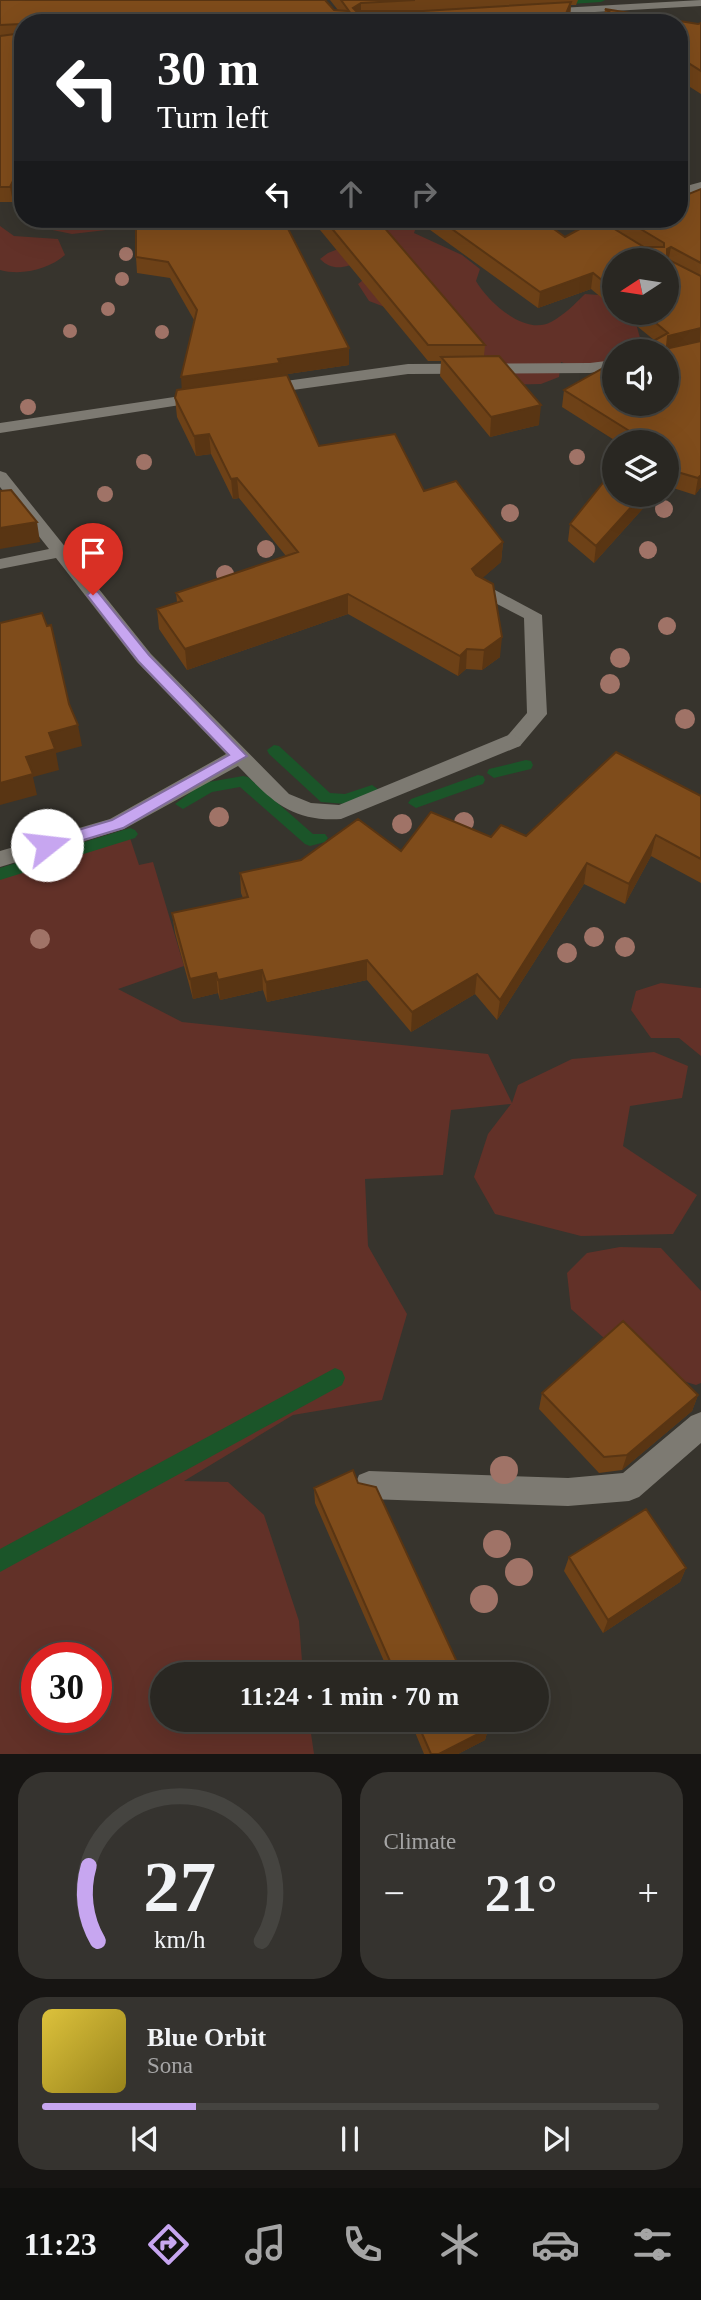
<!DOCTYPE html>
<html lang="en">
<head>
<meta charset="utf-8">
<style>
	body { margin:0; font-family:"Times New Roman",serif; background:#35332f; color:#f1f3f6; height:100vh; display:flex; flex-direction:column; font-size:26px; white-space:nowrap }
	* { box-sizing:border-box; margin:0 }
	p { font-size:23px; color:#a5a5a5 }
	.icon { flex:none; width:38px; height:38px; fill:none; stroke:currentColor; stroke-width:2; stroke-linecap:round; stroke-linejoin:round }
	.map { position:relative; height:1754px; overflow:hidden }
	.panel { display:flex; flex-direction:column; gap:18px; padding:18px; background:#171513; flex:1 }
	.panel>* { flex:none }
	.top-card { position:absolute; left:14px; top:14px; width:674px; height:214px; border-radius:28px; box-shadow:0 7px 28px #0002,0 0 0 2px #454440; background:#202124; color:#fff; overflow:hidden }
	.needle { width:46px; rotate:258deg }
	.controls { position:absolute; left:602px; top:248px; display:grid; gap:14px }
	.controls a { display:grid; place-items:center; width:77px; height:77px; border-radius:50%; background:#292722; box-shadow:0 7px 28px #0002,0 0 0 2px #454440; font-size:35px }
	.speed { position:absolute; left:21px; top:1642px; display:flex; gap:14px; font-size:35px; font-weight:700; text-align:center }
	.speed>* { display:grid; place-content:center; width:91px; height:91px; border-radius:50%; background:#292722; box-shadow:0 7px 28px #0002,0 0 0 2px #454440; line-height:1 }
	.speed .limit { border:10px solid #d22; background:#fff; color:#111 }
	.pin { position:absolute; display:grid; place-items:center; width:60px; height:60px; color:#fff; margin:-72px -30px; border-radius:50% 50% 50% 0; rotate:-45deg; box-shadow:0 0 7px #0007 }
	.pin .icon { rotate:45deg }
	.me { position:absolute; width:77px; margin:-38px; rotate:74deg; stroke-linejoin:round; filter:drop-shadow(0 0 5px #0008) }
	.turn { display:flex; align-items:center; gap:24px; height:147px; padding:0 28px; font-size:32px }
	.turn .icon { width:91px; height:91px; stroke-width:2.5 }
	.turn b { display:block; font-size:49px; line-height:60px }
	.lanes { display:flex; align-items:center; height:66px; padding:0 28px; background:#0003; justify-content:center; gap:35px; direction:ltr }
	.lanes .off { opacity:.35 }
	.big { font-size:52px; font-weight:700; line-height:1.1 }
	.panel .tile { flex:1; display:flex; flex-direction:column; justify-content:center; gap:10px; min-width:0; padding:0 24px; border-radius:28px; background:#35332f }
	.panel .dial { align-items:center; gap:0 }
	.dial svg { height:182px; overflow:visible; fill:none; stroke:#454440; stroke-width:7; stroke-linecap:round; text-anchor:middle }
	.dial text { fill:#f1f3f6; stroke:none }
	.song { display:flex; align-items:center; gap:21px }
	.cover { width:84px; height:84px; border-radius:10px; background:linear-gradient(135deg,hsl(50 70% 55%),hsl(50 70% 35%)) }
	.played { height:7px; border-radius:4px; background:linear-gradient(90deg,#c7a6f0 25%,#454440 25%) }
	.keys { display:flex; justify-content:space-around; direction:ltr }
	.heat { display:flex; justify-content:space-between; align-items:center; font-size:38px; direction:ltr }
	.panel .tiles { flex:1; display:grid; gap:18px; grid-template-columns:1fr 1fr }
	.tile:last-child { grid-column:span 2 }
	.trip { position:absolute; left:150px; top:1662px; width:399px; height:70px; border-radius:35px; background:#292722; box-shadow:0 7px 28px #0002,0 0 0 2px #454440; font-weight:700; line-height:70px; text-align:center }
	.tab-bar { display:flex; height:112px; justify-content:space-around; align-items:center; background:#10100e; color:#a5a5a5 }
	.tab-bar .icon { width:49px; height:49px }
	.tab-bar .current { color:#c7a6f0 }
	.tab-bar b { font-size:32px; color:#f1f3f6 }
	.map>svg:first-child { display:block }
	.green { fill:#623128; fill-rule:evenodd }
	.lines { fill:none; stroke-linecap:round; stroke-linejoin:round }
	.stream { fill:#1b5529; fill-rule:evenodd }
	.lane { fill:#7d7a72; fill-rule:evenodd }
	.street { fill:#7d7a72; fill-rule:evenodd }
	.secondary { fill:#7d7a72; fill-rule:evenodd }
	.tree { fill:#a07367 }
	.wall { fill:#6d4117 }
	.shaded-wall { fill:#593513 }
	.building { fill:#7f4c1b; stroke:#593513; stroke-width:2 }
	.route { fill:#c7a6f0; stroke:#816c9c; stroke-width:2 }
</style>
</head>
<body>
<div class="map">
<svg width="701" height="1754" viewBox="0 0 701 1754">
	<rect width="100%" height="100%" fill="#37342d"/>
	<path class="green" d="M37,219H108L112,223L106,230L72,234L43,228Z
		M389,219H473L416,227L414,233L462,255L480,269L476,281C488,302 525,336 551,322C564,315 575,304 585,294L613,296L614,313H633L644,352H614V372L584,371L561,362L559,377L541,384L503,385L403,314L369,301L358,284L371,274L361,262C345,267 333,272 320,259L328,253L376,234Z
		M0,226L14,236L58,239L65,255C49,269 22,276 0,270Z
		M130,838L139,865L153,862L184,966L118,989L182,1022L488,1054L512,1103L518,1085L572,1059L654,1052L688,1066L682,1098L630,1106L623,1146L697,1195L673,1234L581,1236L495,1214L474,1177L488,1134L511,1104L451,1110L443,1175L365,1179L368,1246L407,1314L382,1400L293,1415L184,1481L228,1482L264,1515L299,1621L303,1675H163V1720H309L314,1754H0V879ZM37,1657H96V1717H37Z
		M661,983L701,988V1056L679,1038H651L631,1010L636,991Z
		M620,1247L661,1248L701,1291V1383L696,1385L637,1367L571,1309L567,1273L587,1253Z"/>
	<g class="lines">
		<path class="stream" d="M563,0H605L601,2L555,5L551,3Z
			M274,745L279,746L330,793L345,794L372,785L379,790L377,794L346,804L321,802L269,754L267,750Z
			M526,760L531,761L533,765L531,769L494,778L487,773L489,769Z
			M478,775L483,776L485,780L483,784L416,808L408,803L411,799Z
			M243,776L248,777L313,834H325L328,838L325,842L310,846L305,844L240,787L212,792L183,809L175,804L203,783Z
			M130,828L135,830L138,834L135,838L0,880V868Z
			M335,1368L342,1371L345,1378L342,1385L0,1572V1549Z"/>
		<path class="lane" d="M482,583L542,615L547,714L520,746L513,748L503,741L527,713L524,618L476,593L473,589L476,585Z"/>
		<path class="street" d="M701,182V190L679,196V188Z
			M576,219H592L660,261H643Z
			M614,360V369L590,373L408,374L264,394L256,389L264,384L408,364L590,363Z
			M201,393L206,395V401L0,433V423Z
			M0,471L6,473L151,654L289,794L311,803L339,805L506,736L513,734L523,741L520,746L341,819C290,822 270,799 238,766L124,829L0,867V851L110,819L226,754L137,662L56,558L0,569V559L49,549L0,487Z
			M701,1412V1443L639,1497L629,1501L568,1506L369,1499L359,1495L355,1485L359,1475L369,1471L568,1478L623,1473L691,1416Z"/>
		<path class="secondary" d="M701,0V6L542,15L536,12L542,9Z"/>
	</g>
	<g class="tree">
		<circle cx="126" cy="254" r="7"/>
		<circle cx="122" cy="279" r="7"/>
		<circle cx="108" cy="309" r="7"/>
		<circle cx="70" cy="331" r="7"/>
		<circle cx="162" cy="332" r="7"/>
		<circle cx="28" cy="407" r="8"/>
		<circle cx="577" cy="457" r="8"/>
		<circle cx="144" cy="462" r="8"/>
		<circle cx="105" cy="494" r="8"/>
		<circle cx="664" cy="509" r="9"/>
		<circle cx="510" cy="513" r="9"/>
		<circle cx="266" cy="549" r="9"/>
		<circle cx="648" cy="550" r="9"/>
		<circle cx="225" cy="574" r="9"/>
		<circle cx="667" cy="626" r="9"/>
		<circle cx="620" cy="658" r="10"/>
		<circle cx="610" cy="684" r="10"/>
		<circle cx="685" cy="719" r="10"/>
		<circle cx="219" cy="817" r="10"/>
		<circle cx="464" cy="822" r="10"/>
		<circle cx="402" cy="824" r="10"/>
		<circle cx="594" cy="937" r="10"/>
		<circle cx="40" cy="939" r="10"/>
		<circle cx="625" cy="947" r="10"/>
		<circle cx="567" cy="953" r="10"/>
		<circle cx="504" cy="1470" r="14"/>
		<circle cx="497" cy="1544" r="14"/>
		<circle cx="519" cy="1572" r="14"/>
		<circle cx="484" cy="1599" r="14"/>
	</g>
	<path class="wall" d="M0,0L338,10L330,0H578L576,5H571L570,17L23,23V193H17L13,202H0Z
		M605,9L698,24L701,23V94L679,80V23H603Z
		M701,189V487L695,495L667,486V443H619L562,407L564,390L654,340L621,313H667L614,261V308L591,289L538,308L415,219H540L565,237L610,226L611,219H679L684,196Z
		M131,219H283L349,348V365L281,375L319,446L424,491L503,542L501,562L482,578L500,657L482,670L466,669L458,676L348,614L187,670L159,629L157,609L177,602L176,593L286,556L239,498L233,499L211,454L196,456L177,417L175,398L182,390L194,320L170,278L137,273L136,257V223Z
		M311,219H377L485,345L484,356L539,425L490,437L440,376L441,361H428Z
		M614,495H655L594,563L568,541L570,524Z
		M701,796V883L651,856L625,904L584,884L497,1020L475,994L411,1032L367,980L267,1002L263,990L220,1000L218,993L193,999L175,933L172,913L243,898L241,893L240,873L401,851L491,837L526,836Z
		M542,1393L698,1395L692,1411L622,1470L599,1473L539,1409Z
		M358,1483L463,1675H390L315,1503L314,1488Z
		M569,1557L686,1568L680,1582L603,1633L564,1571Z
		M410,1720H484L488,1729L485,1740L458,1754H424Z"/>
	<path class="shaded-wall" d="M571,2L570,17L567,23H562Z
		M361,3V17L353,8Z
		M15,177L17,193L13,202L10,187Z
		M671,247L668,263L667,264V249Z
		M593,273L591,289L538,308L540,292Z
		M701,328L700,343L667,352L668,336Z
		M349,348V365L281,375L182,394L181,377L278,359Z
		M541,405L539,425L490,437L491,417Z
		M209,434L211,454L196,456L194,436Z
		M701,475V487L695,495L698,478Z
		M237,478L239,498L233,499L231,479Z
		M642,495H655L594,563L596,546Z
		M37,522L40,542L0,549V528Z
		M503,542L501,562L470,589L472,569Z
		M348,594V614L187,670L185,649Z
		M502,637L500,657L482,670L484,650Z
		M467,649L466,669L458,676L460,656Z
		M78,725L82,746L56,753L59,770L33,777L37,795L0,805V783L49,733Z
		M656,835L651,856L625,904L629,884Z
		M587,863L584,884L497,1020L500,1000Z
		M367,960V980L267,1002L266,982Z
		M262,970L263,990L220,1000L218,980Z
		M216,973L218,993L193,999L190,979Z
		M477,974L475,994L411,1032L412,1012Z
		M698,1395L692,1411L622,1470L627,1455Z
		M686,1568L680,1582L603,1633L608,1620Z
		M488,1729L485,1740L458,1754H439Z"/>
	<path class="building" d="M0,0H325L334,10L349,11L341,0H415L361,3L353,8L356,11H423L571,2L562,23H23V30L21,24L0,25Z
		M605,9L698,24L701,23V71L679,57V23H626Z
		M23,33V177H15L10,187H0V36Z
		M701,189V263L671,247L667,249V259L701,276V328L668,336L667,346L670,348L701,341V475L698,478L667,469V443H635L639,437L564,390L614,362V404H667V352H633L668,333L644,313H667V261H614V290L593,273L540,292L438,219H540L565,237L598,219L644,247H664V243L624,219H679V195L684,196Z
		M136,219H283L349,348L278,359L280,363L181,377L197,310L168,262L136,257Z
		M324,219H377L485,345H428Z
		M499,356L541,405L491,417L441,357Z
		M287,375L319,446L395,434L424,491L456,481L503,542L472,569L476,575L493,584L502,637L484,650L467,649L460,656L348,594L185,649L157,609L182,601L176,593L298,552L237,478L231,479L209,434L194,436L175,398L177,390Z
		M614,469V495H642L596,546L570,524Z
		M11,490L37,522L0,528V491Z
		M42,613L47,626L51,625L69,704L78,725L49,733L55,749L26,757L33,774L0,783V623Z
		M616,752L701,796V859L656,835L629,884L587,863L500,1000L477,974L412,1012L367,960L266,982L262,970L218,980L216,973L190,979L172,913L248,897L240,873L301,860L358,819L401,851L431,812L491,837L501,825L526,836Z
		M623,1321L698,1395L627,1455L604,1457L542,1393Z
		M353,1470L358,1483L376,1487L463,1675H396L314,1488Z
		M646,1509L686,1568L608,1620L569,1557Z
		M416,1720H484L488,1729L439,1754H431Z"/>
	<path class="route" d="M93,590L98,592L149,655L247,756L123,828L47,851L39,845L41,841L112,820L229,755L139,662L87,595Z"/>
</svg>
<div class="controls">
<a><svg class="needle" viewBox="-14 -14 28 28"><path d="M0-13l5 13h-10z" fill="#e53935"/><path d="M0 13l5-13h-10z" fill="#a5a5a5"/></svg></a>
<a><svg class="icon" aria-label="sound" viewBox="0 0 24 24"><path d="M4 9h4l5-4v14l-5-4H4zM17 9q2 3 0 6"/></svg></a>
<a><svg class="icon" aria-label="layers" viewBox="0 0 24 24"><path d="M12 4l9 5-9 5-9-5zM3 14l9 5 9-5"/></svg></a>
</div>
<div class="speed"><div class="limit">30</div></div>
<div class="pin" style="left:93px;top:595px;background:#d93025"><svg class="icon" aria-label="arrive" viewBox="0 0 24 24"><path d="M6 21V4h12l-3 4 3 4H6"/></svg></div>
<svg class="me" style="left:47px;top:845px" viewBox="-20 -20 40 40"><circle r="19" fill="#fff"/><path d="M0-13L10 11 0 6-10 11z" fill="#c7a6f0"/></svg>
<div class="trip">11:24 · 1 min · 70 m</div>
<div class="top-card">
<div class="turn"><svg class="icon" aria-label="left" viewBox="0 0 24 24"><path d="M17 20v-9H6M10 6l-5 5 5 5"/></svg><div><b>30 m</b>Turn left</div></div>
<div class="lanes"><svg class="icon" aria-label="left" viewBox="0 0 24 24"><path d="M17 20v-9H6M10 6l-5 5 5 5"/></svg><svg class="icon off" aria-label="ahead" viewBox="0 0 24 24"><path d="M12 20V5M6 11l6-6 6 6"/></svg><svg class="icon off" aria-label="right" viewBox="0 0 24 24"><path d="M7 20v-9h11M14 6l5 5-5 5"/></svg></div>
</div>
</div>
<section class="panel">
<div class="tiles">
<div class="tile dial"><svg viewBox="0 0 100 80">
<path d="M14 69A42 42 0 1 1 86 69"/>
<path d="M14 69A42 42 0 0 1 10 36" stroke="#c7a6f0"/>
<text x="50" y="56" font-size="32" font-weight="700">27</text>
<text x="50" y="72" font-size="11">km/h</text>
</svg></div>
<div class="tile"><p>Climate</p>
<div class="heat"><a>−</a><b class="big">21°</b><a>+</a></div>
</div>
<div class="tile">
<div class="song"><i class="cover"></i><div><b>Blue Orbit</b><p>Sona</p></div></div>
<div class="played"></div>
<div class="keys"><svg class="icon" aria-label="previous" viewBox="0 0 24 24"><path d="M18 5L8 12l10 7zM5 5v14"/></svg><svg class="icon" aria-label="pause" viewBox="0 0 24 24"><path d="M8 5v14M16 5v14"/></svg><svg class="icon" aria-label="next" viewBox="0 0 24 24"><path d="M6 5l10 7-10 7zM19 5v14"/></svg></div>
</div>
</div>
</section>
<nav class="tab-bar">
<b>11:23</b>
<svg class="icon current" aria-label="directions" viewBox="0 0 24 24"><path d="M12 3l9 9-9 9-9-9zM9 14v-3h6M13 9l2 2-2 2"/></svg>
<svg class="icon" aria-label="music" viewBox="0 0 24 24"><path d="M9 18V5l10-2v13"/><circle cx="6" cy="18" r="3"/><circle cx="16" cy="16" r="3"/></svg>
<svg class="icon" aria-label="phone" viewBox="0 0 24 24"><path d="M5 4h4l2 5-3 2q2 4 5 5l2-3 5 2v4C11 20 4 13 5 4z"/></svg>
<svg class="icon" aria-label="climate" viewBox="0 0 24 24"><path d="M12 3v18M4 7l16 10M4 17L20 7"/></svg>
<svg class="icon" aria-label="car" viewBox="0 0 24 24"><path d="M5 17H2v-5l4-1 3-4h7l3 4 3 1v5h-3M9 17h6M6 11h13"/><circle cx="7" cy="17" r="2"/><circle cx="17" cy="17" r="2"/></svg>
<svg class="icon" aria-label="filters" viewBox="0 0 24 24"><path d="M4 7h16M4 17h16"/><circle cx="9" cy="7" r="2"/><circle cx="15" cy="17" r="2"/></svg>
</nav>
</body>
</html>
